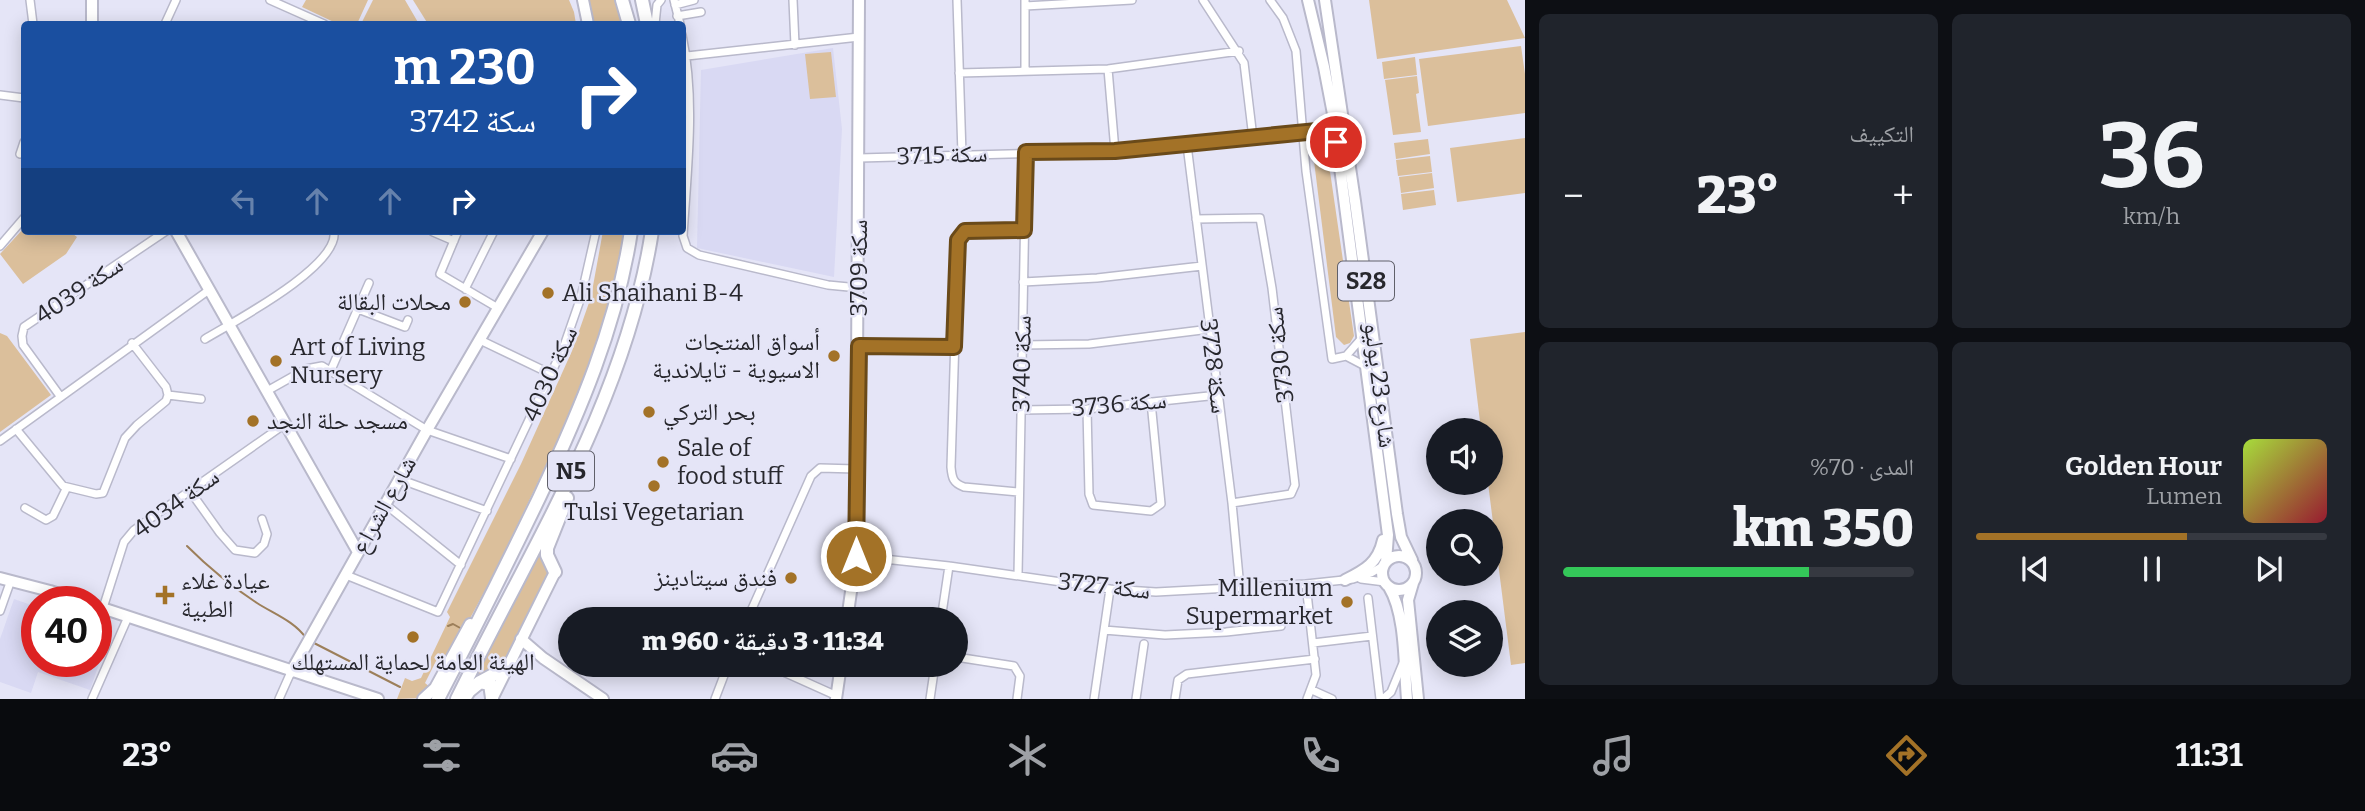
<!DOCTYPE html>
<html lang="ar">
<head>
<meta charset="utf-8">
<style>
	body { margin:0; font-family:Bitter,"Noto Naskh Arabic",serif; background:#20242c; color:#f1f3f6; direction:rtl; height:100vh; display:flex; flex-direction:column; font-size:26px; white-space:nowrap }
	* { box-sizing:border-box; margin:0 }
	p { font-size:23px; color:#9ea1a6 }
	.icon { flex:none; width:38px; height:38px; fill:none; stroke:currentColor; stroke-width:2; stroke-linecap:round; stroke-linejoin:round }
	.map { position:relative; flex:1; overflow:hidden; direction:ltr }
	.sheet { display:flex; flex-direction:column; gap:14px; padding:14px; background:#0d0f14; width:840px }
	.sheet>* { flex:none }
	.top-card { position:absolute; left:21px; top:21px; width:665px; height:214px; border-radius:7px; box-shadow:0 4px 18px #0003; direction:rtl; background:#1a4fa0; color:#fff; overflow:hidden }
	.tools { position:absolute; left:1426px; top:418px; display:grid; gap:14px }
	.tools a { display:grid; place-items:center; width:77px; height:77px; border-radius:50%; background:#171b24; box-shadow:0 4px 18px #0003; font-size:35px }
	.speed { position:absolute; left:21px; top:586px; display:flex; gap:14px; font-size:35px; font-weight:700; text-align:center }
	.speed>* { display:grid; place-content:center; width:91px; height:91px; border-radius:50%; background:#171b24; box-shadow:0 4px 18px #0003; line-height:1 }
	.speed .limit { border:10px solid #d22; background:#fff; color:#111 }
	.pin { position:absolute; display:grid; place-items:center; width:60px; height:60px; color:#fff; margin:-30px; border:4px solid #fff; border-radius:50%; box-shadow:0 2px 7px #0007 }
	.me { position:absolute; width:77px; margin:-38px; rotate:0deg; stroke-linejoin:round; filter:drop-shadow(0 0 5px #0008) }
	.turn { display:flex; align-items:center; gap:24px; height:147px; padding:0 35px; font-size:32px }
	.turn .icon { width:91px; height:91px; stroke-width:2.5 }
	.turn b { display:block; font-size:49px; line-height:60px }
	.lanes { display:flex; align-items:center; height:66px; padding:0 35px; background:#0003; justify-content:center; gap:35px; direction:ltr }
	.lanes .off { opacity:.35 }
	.big { font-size:52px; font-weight:800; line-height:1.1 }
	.sheet .tile { flex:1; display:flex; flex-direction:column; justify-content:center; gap:10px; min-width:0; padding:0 24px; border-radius:10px; background:#20242c }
	.sheet .dial { align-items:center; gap:0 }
	.dial b { font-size:91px; line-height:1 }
	.song { display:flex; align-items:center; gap:21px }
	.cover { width:84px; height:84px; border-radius:10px; background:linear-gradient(135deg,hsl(80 70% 55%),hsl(350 70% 35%)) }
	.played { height:7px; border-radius:4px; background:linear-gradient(90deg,#a37227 60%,#363941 60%) }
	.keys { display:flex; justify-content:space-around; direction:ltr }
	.heat { display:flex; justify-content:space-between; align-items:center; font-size:38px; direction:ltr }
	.charge { height:10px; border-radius:5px; background:linear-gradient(90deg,#34c759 70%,#363941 0) }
	.sheet .tiles { flex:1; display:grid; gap:14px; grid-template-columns:repeat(2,1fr) }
	.trip { position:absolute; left:558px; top:607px; width:410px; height:70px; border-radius:35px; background:#171b24; box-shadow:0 4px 18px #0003; font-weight:800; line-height:70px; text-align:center; direction:rtl }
	.tab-bar { display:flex; height:112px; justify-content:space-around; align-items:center; background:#090b0e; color:#9ea1a6 }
	.tab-bar .icon { width:49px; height:49px }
	.tab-bar .current { color:#a37227 }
	.tab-bar b { font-size:32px; color:#f1f3f6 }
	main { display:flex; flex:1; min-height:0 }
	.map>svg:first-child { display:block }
	.built { fill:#d9d9f3 }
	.green { fill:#dbbf9b }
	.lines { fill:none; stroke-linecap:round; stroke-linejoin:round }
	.stream { stroke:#9c7f5a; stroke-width:2 }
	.street-casing { stroke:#b9b9cb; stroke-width:10 }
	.secondary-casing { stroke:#b9b9cb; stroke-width:14 }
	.primary-casing { stroke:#b9b9cb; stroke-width:14 }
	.highway-casing { stroke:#b9b9cb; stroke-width:16 }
	.street { stroke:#fff; stroke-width:7 }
	.secondary { stroke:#fff; stroke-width:10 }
	.primary { stroke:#fff; stroke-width:10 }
	.highway { stroke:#fff; stroke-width:12 }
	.route-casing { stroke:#6a4a19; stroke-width:18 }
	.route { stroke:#a37227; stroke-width:12 }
	.poi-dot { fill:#a37227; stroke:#e5e5f7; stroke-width:2.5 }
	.labels { text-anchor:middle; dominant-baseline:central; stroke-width:5; stroke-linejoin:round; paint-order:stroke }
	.shield { fill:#e5e5f7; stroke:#60606a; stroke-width:2 }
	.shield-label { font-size:23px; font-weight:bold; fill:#27272d }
	.street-label { font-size:24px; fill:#27272d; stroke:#e5e5f7 }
	.poi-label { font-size:24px; fill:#27272d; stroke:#e5e5f7; text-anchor:start }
</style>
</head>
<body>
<main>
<section class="sheet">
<div class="tiles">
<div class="tile dial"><b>36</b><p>km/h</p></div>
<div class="tile"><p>التكييف</p>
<div class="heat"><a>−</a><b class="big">23°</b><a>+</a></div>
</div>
<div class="tile">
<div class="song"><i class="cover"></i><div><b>Golden Hour</b><p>Lumen</p></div></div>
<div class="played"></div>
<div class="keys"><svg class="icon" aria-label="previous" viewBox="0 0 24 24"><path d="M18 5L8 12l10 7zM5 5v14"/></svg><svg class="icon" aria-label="pause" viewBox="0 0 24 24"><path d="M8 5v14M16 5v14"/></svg><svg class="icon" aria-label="next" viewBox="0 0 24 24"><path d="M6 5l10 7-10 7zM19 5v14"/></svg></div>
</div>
<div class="tile"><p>المدى · 70%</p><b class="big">350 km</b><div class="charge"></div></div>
</div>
</section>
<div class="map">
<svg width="1525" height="699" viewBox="0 0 1525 699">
	<rect width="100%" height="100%" fill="#e5e5f7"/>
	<path class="built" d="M833,48L842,129L834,277L697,248L701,70Z
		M14,599L37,607V662H96V628L110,632L90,690L38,672L31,693L0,682V639Z"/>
	<path class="green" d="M306,0H368L357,24H338L302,7Z
		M373,0H405L419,24H361Z
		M413,0H569L574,12L576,24H428Z
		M585,0H615L622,24H591Z
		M1369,0H1507L1525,38L1377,59Z
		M1521,46L1525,74V113L1428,126L1419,59Z
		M831,52L836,97L810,99L805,54Z
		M1415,57L1417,75L1384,79L1382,62Z
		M1417,76L1419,93L1416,94L1421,132L1393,135L1385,80Z
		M1316,137L1322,139L1326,144L1354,336L1350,343L1344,345L1336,337L1312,145Z
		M1525,138V193L1457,202L1450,148Z
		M1428,139L1430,154L1396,159L1394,143Z
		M1430,156L1432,172L1398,176L1396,160Z
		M1432,173L1434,188L1401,193L1399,177Z
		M1434,190L1436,205L1403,210L1401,194Z
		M24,228V231H69L77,237L66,254L23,284L0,254Z
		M603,231H625L609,311L576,403L495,572L446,663L437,659L425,683L431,688L422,698L397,699L405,678L412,681L421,678L450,617L447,612L521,464L572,351L591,297Z
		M1525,332V663L1511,665L1488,483H1491V430H1481L1470,339Z
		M0,333L7,336L51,395L0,432Z
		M540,544L549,570L504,664L473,677Z"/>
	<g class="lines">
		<path class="stream" d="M187,546C209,568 231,586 257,603C274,614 294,621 306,638
			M448,626L453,624L462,629
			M314,643L400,687"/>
		<defs>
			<path id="street" d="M30,0L33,24
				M270,0L324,24
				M674,0L680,24
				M793,0L795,45
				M957,0L962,154
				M1025,0V70
				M1203,0L1244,63L1253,138
				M1270,0L1283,18L1296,51L1306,171L1332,359L1346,356L1365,366
				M675,5L694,0
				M1025,6L1132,0
				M677,16L701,12
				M165,24L176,0
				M655,24L657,5L661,0
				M682,35C696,101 687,169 683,236L687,248L699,255L828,285L859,288
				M687,56L859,37
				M1108,69L1115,151
				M959,73L1108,69L1239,51
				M0,95L24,98
				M1317,131L1333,114
				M1187,145L1232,503L1240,588
				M20,154L24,142
				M859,158L1115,151L1317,131L1336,142
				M1196,219L1260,218L1272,288L1295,485L1291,494L1232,503
				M458,231L440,274L498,308
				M433,232L454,241
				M0,246L24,218
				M1023,282L1097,278L1202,266
				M465,289L494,231
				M358,309L405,327L408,320
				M205,339C233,322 340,266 334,231
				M480,340L551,374
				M1022,345L1089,344L1210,329
				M859,346L954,347
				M1346,356L1361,339
				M331,370L369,283
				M267,391L306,369L322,366L427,430L511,459
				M168,395L201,399
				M60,396L23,345L22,336L24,327L166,231
				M1087,409L1089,494L1093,505L1151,511L1161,504L1151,402
				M1021,410L1087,409L1218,395
				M16,429L63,486L96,494L103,493L125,438L137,425L166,401L168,395L166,387L132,343
				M0,441L209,290
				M399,479L487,511
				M190,491L220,533L235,550L255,553L264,544L267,534L262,519
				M1019,492L964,487C953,483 952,478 951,467L958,240L965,231H1024
				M385,504L461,565
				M25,508L46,520L53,516L67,487
				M856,556L949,566L1110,589L1156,592L1306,584L1353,579L1371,573L1383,566
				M346,575L438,612L564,346L581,297L596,231
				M1018,575L1026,152
				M1361,579L1385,582
				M1306,584L1316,675L1307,699
				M1368,598L1380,699
				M103,608L124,542L134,530L285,424
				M0,611L11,580
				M747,620L811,476L820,468L856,469
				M941,620L949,566
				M1104,630L1165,635L1226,632L1281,626
				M1313,643L1372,636
				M956,657L1014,666L1020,676L1017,699
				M768,665L837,696
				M1312,690L1332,699
				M92,699L128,617
				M279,699L291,672
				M715,699L728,665
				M930,699L935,665
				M1094,699L1110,589
				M1136,699L1144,644
				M1175,699L1178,680L1187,674L1315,659
				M1383,699L1391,692L1403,663"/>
			<path id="secondary" d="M92,0V24
				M583,0L588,24
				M176,231L358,552
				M0,578L50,591L84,602
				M96,606L378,699
				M847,620L856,556L859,0
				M521,639L543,658L603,699
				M291,672L427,430L543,231
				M423,699L435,688L470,624
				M492,699L555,572
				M836,699L841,665"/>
			<path id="primary" d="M1308,0L1324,67L1333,114L1388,535L1386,562
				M1325,0L1355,201L1397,514L1401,537L1412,560
				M1382 573a17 17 0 1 1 34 0a17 17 0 1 1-34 0Z
				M1345,580C1365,570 1378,563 1383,540
				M1413,583L1408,600L1418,699
				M1389,587C1406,615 1404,665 1407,699"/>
			<path id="highway" d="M622,0L629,24
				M642,0L647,24
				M555,572L547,555V548L567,498
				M480,682L506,668
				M438,699C473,632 506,566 539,498C579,413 617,325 631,231
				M457,699C531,548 626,400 652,231
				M464,699L469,691L480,682L490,684L492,698"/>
		</defs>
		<use href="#street" class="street-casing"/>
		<use href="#secondary" class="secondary-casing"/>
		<use href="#primary" class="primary-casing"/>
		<use href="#highway" class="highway-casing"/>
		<use href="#street" class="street"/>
		<use href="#secondary" class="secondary"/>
		<use href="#primary" class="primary"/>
		<use href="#highway" class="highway"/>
	</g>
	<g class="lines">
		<defs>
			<path id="route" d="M856,556L859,346L954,347L958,240L965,231L1024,230L1026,152L1115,151L1317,131L1336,142"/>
		</defs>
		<use href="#route" class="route-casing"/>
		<use href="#route" class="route"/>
	</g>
	<g class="poi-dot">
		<circle cx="548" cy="293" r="7"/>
		<circle cx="465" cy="302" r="7"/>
		<circle cx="834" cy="356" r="7"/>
		<circle cx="276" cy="361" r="7"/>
		<circle cx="649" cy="412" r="7"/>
		<circle cx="253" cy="421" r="7"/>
		<circle cx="663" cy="462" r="7"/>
		<circle cx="654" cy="486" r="7"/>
		<circle cx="791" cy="578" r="7"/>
		<path d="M161.5 584.5h7v7h7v7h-7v7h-7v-7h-7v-7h7z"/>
		<circle cx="1347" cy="602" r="7"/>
		<circle cx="413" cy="637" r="7"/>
	</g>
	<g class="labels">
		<g class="shield">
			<rect x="1338" y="261.5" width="56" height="39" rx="5"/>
			<rect x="548" y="451.5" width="46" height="39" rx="5"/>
		</g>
		<g class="shield-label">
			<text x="1366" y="281">S28</text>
			<text x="571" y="471">N5</text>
		</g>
		<g class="street-label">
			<text transform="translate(942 155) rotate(-2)">سكة 3715</text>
			<text transform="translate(859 268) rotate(-90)">سكة 3709</text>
			<text transform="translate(79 290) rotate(-34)">سكة 4039</text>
			<text transform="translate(1280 355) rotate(-97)">سكة 3730</text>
			<text transform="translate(1022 364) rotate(-89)">سكة 3740</text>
			<text transform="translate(1214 366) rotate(83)">سكة 3728</text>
			<text transform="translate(550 374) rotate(-66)">سكة 4030</text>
			<text transform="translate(1380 385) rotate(83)">شارع 23 يوليو</text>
			<text transform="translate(1119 404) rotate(-5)">سكة 3736</text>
			<text transform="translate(176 503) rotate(-36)">سكة 4034</text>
			<text transform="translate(384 505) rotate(-61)">شارع الشراع</text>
			<text transform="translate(1104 586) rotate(6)">سكة 3727</text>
		</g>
		<g class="poi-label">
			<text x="562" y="293">Ali Shaihani B-4</text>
			<text x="451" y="302" text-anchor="end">محلات البقالة</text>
			<text x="820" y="342" text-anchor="end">أسواق المنتجات<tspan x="820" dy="28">الاسيوية - تايلاندية</tspan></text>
			<text x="290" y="347">Art of Living<tspan x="290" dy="28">Nursery</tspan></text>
			<text x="663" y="412">بحر التركي</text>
			<text x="267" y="421">مسجد حلة النجد</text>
			<text x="677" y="448">Sale of<tspan x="677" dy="28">food stuff</tspan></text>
			<text x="654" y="512" text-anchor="middle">Tulsi Vegetarian</text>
			<text x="777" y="578" text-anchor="end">فندق سيتادينز</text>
			<text x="181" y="581">عيادة غلاء<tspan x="181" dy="28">الطبية</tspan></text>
			<text x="1333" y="588" text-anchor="end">Millenium<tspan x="1333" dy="28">Supermarket</tspan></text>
			<text x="413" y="662" text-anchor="middle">الهيئة العامة لحماية المستهلك</text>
		</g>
	</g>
</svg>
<div class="tools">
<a><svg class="icon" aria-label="sound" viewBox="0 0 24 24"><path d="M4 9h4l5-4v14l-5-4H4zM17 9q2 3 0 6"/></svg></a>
<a><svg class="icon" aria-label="search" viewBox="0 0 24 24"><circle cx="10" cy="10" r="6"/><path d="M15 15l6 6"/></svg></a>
<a><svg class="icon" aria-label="layers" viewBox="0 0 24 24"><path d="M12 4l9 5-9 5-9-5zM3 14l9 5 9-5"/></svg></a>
</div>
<div class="speed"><div class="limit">40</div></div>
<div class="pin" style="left:1336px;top:142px;background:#d93025"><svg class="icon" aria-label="arrive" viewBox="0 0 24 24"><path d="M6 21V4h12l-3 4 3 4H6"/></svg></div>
<svg class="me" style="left:856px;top:556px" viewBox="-20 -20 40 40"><circle r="17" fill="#a37227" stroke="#fff" stroke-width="3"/><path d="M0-11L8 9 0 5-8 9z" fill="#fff"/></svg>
<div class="trip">11:34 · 3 دقيقة · 960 m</div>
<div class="top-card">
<div class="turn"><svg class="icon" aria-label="right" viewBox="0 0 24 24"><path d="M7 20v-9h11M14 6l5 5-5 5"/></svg><div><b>230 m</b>سكة 3742</div></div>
<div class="lanes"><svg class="icon off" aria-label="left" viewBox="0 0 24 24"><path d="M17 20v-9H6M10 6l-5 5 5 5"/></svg><svg class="icon off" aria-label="ahead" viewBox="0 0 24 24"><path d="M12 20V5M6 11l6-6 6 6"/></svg><svg class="icon off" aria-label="ahead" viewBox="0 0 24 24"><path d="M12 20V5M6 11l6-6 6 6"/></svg><svg class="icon" aria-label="right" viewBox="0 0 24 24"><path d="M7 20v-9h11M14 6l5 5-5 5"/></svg></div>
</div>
</div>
</main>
<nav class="tab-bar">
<b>11:31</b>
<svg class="icon current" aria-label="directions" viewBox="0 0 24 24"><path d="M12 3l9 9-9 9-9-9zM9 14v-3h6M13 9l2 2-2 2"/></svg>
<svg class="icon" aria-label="music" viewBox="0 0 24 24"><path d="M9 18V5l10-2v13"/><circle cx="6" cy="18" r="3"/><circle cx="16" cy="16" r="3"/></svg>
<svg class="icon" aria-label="phone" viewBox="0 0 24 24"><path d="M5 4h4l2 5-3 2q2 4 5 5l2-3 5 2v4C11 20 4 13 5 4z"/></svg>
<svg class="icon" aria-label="climate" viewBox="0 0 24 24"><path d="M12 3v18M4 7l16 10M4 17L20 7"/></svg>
<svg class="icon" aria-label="car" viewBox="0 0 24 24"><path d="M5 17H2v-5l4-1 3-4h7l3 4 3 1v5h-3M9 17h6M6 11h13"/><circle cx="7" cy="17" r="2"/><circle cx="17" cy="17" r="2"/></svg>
<svg class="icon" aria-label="filters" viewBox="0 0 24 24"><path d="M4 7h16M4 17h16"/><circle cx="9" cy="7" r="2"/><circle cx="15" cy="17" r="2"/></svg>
<b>23°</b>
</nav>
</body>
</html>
